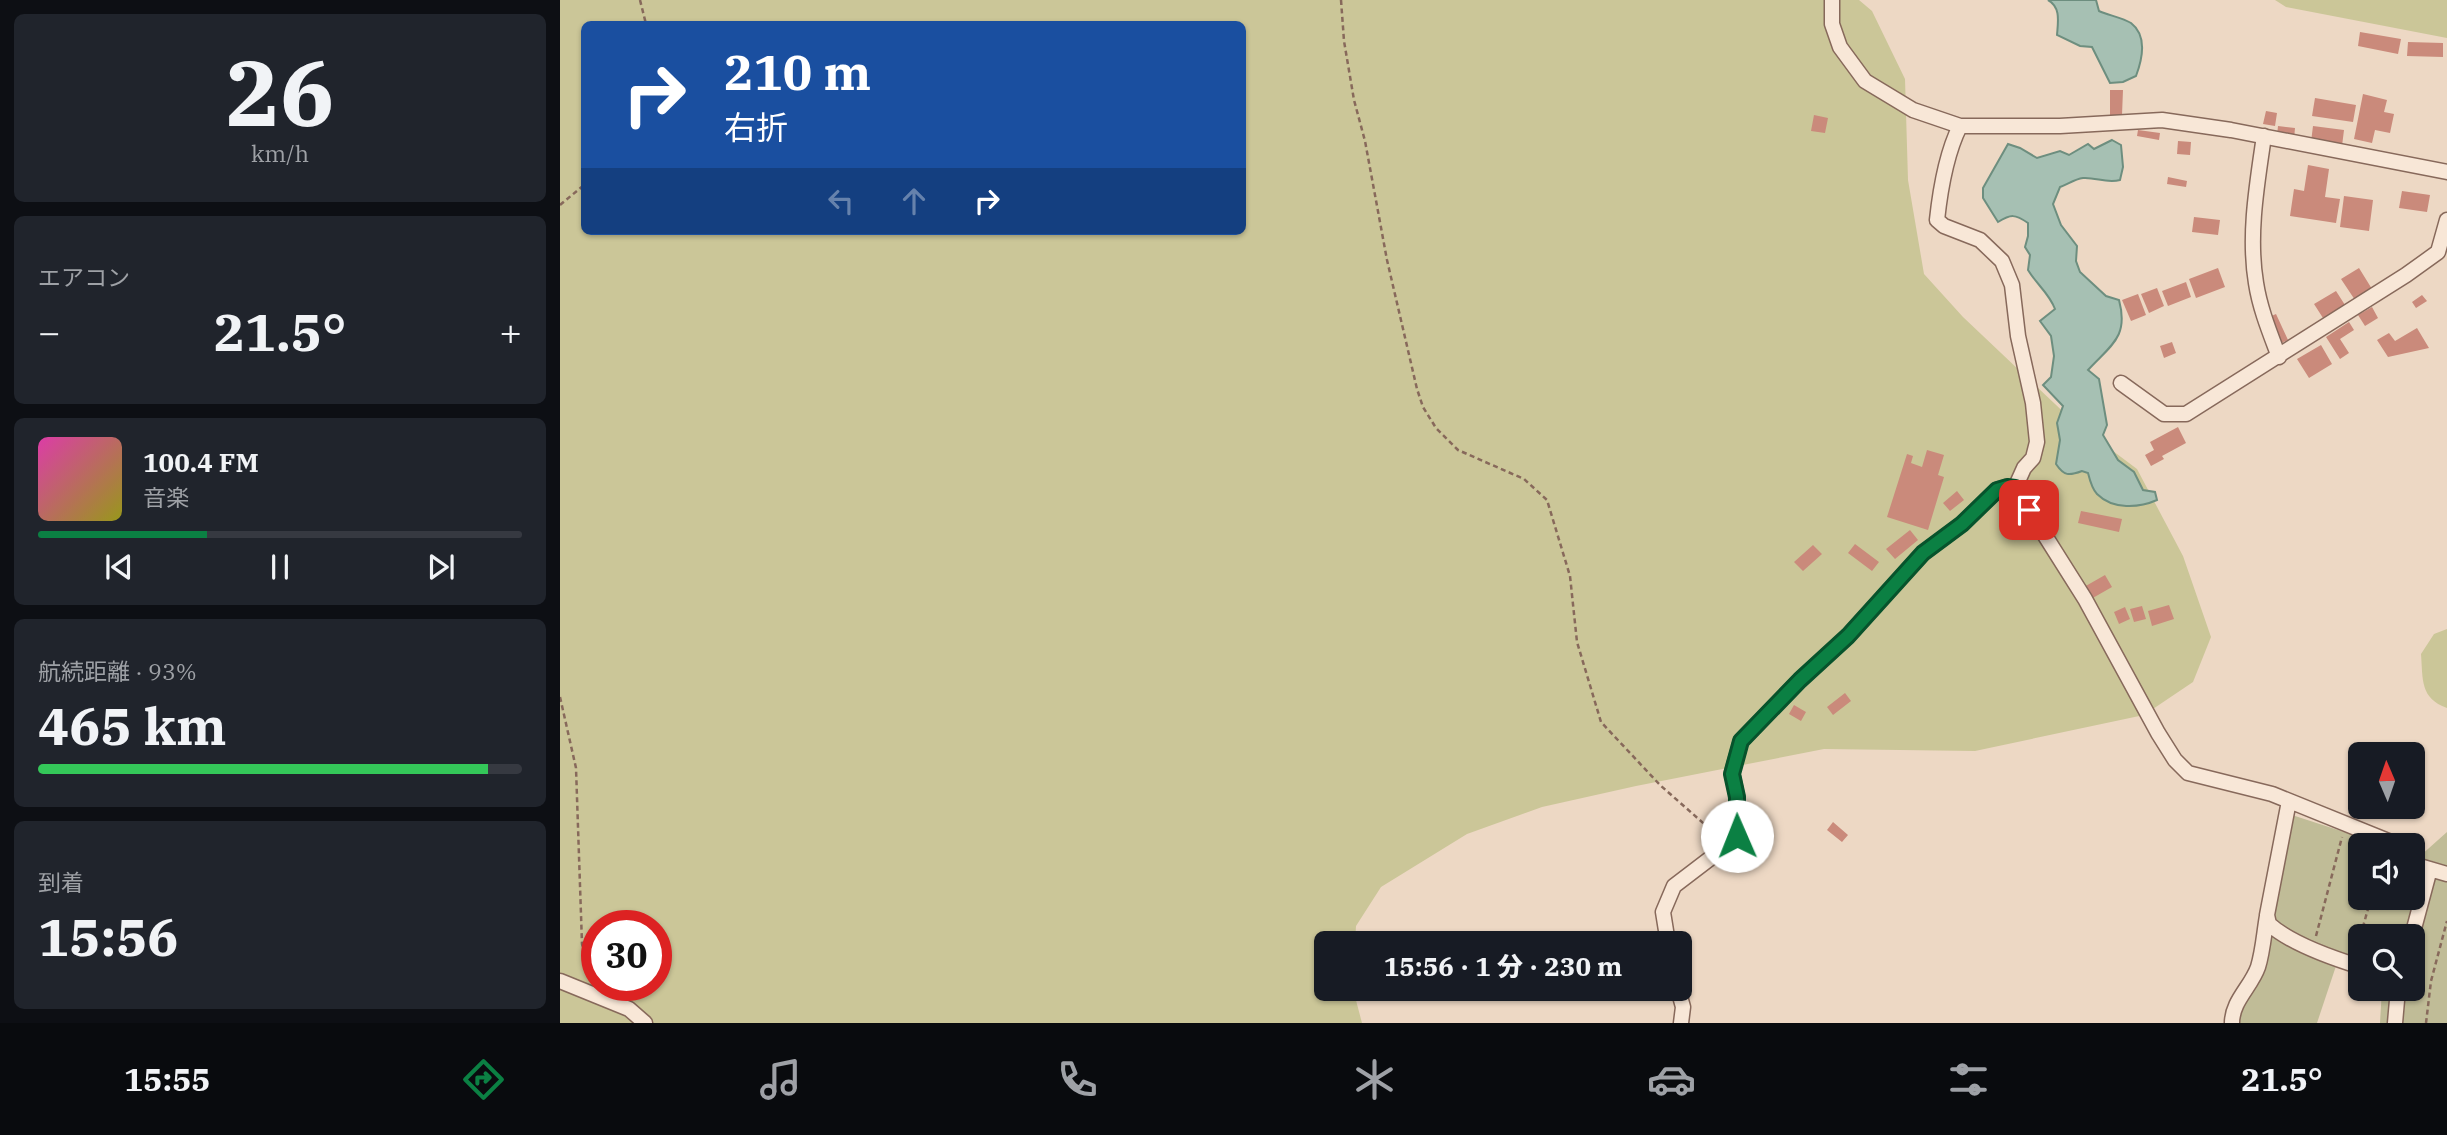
<!DOCTYPE html>
<html lang="ja">
<head>
<meta charset="utf-8">
<style>
	body { margin:0; font-family:"IBM Plex Serif","Noto Sans JP",serif; background:#20242c; color:#f1f3f6; height:100vh; display:flex; flex-direction:column; font-size:26px; white-space:nowrap }
	* { box-sizing:border-box; margin:0 }
	p { font-size:23px; color:#9ea1a6 }
	.icon { flex:none; width:38px; height:38px; fill:none; stroke:currentColor; stroke-width:2; stroke-linecap:round; stroke-linejoin:round }
	.map { position:relative; flex:1; overflow:hidden }
	.details { display:flex; flex-direction:column; gap:14px; padding:14px; background:#0d0f14; width:560px }
	.details>* { flex:none }
	.banner { position:absolute; left:21px; top:21px; width:665px; height:214px; border-radius:10px; box-shadow:0 2px 5px #0004; background:#1a4fa0; color:#fff; overflow:hidden }
	.needle { width:46px; rotate:358deg }
	.fabs { position:absolute; left:1788px; top:742px; display:grid; gap:14px }
	.fabs a { display:grid; place-items:center; width:77px; height:77px; border-radius:10px; background:#171b24; box-shadow:0 2px 5px #0004; font-size:35px }
	.speed { position:absolute; left:21px; top:910px; display:flex; gap:14px; font-size:35px; font-weight:700; text-align:center }
	.speed>* { display:grid; place-content:center; width:91px; height:91px; border-radius:50%; background:#171b24; box-shadow:0 2px 5px #0004; line-height:1 }
	.speed .limit { border:10px solid #d22; background:#fff; color:#111 }
	.pin { position:absolute; display:grid; place-items:center; width:60px; height:60px; color:#fff; margin:-30px; border-radius:14px; box-shadow:0 4px 10px #0006 }
	.me { position:absolute; width:77px; margin:-38px; rotate:359deg; stroke-linejoin:round; filter:drop-shadow(0 0 5px #0008) }
	.turn { display:flex; align-items:center; gap:24px; height:147px; padding:0 28px; font-size:32px }
	.turn .icon { width:91px; height:91px; stroke-width:2.5 }
	.turn b { display:block; font-size:49px; line-height:60px }
	.lanes { display:flex; align-items:center; height:66px; padding:0 28px; background:#0003; justify-content:center; gap:35px; direction:ltr }
	.lanes .off { opacity:.35 }
	.big { font-size:52px; font-weight:800; line-height:1.1 }
	.details .widget { flex:1; display:flex; flex-direction:column; justify-content:center; gap:10px; min-width:0; padding:0 24px; border-radius:10px; background:#20242c }
	.details .dial { align-items:center; gap:0 }
	.dial b { font-size:91px; line-height:1 }
	.song { display:flex; align-items:center; gap:21px }
	.cover { width:84px; height:84px; border-radius:10px; background:linear-gradient(135deg,hsl(320 70% 55%),hsl(60 70% 35%)) }
	.played { height:7px; border-radius:4px; background:linear-gradient(90deg,#0b8043 35%,#363941 35%) }
	.keys { display:flex; justify-content:space-around; direction:ltr }
	.heat { display:flex; justify-content:space-between; align-items:center; font-size:38px; direction:ltr }
	.charge { height:10px; border-radius:5px; background:linear-gradient(90deg,#34c759 93%,#363941 0) }
	.trip { position:absolute; left:754px; top:931px; width:378px; height:70px; border-radius:10px; background:#171b24; box-shadow:0 2px 5px #0004; font-weight:800; line-height:70px; text-align:center }
	.menu { display:flex; height:112px; justify-content:space-around; align-items:center; background:#090b0e; color:#9ea1a6 }
	.menu .icon { width:49px; height:49px }
	.menu .current { color:#0b8043 }
	.menu b { font-size:32px; color:#f1f3f6 }
	main { display:flex; flex:1; min-height:0 }
	.map>svg:first-child { display:block }
	.green { fill:#cbc698; fill-rule:evenodd }
	.cemetery { fill:#c0bc97 }
	.water { fill:#a6c0b3; stroke:#6d8e7f; stroke-width:2 }
	.building { fill:#ca8a7b }
	.lines { fill:none; stroke-linecap:round; stroke-linejoin:round }
	.minor-casing { stroke:#87695b; stroke-width:17 }
	.path { stroke:#87695b; stroke-width:2.5; stroke-dasharray:5 3.5; stroke-linecap:butt }
	.minor { stroke:#f8e7d7; stroke-width:14 }
	.route-casing { stroke:#07532c; stroke-width:18 }
	.route { stroke:#0b8043; stroke-width:12 }
</style>
</head>
<body>
<main>
<section class="details">
<div class="widget dial"><b>26</b><p>km/h</p></div>
<div class="widget"><p>エアコン</p>
<div class="heat"><a>−</a><b class="big">21.5°</b><a>+</a></div>
</div>
<div class="widget">
<div class="song"><i class="cover"></i><div><b>100.4 FM</b><p>音楽</p></div></div>
<div class="played"></div>
<div class="keys"><svg class="icon" aria-label="previous" viewBox="0 0 24 24"><path d="M18 5L8 12l10 7zM5 5v14"/></svg><svg class="icon" aria-label="pause" viewBox="0 0 24 24"><path d="M8 5v14M16 5v14"/></svg><svg class="icon" aria-label="next" viewBox="0 0 24 24"><path d="M6 5l10 7-10 7zM19 5v14"/></svg></div>
</div>
<div class="widget"><p>航続距離 · 93%</p><b class="big">465 km</b><div class="charge"></div></div>
<div class="widget"><p>到着</p><b class="big">15:56</b></div>
</section>
<div class="map">
<svg width="1887" height="1023" viewBox="0 0 1887 1023">
	<rect width="100%" height="100%" fill="#edd8c4"/>
	<path class="green" d="M0,0H1299L1312,11L1345,79L1348,180L1364,274L1403,317L1513,421L1577,469L1623,556L1651,637L1633,682L1584,715L1415,751L1264,749L1076,786L982,807L907,834L821,887L796,926L795,943H766V989H793L802,1023H0ZM24,24H682V231H24ZM37,926H96V985H37Z
		M1715,0H1887V38L1726,7Z
		M1887,629V708C1860,698 1863,680 1861,654L1874,634Z"/>
	<path class="cemetery" d="M1732,815L1824,845H1801V898H1853V855L1859,857L1887,832V1023H1820L1822,989H1853V936H1801V973L1776,966L1757,1023H1675Z"/>
	<path class="water" d="M1488,0H1536L1539,11C1548,15 1563,18 1571,23C1588,36 1582,60 1576,76L1563,82L1550,83L1532,47L1520,46L1497,35C1498,22 1501,7 1488,0Z
		M1552,140L1561,145L1563,167L1560,180C1547,184 1536,177 1523,178C1515,179 1508,184 1500,187L1493,204L1501,225L1517,246L1516,261L1520,272L1546,296L1559,300C1569,337 1551,345 1528,370L1539,379L1547,425L1543,435L1558,460L1574,472L1583,490L1595,492L1597,500C1579,508 1553,510 1537,494C1532,489 1530,481 1528,473L1522,471C1509,476 1504,476 1496,464L1500,440L1497,423L1503,406L1483,385L1491,377L1494,356L1491,336L1480,321L1495,309C1489,293 1477,285 1468,270L1470,255L1465,247L1468,236V223C1455,214 1451,214 1438,222L1423,198V188L1448,144L1460,148L1477,158L1500,151L1509,155L1528,144L1534,149Z"/>
	<path class="building" d="M1800,32L1841,39L1838,54L1798,46Z
		M1848,42L1883,43V57L1847,56Z
		M1550,90H1563L1562,115H1550Z
		M1803,94L1827,100L1824,112L1834,114L1830,133L1815,130L1812,143L1794,139Z
		M1755,98L1796,105L1793,122L1752,116Z
		M1706,111L1717,113L1715,126L1703,124Z
		M1254,115L1268,118L1265,133L1251,131Z
		M1718,126L1735,128L1734,139L1717,136Z
		M1753,126L1784,130L1782,146L1751,142Z
		M1578,130L1600,133L1599,140L1577,136Z
		M1618,141L1631,142L1630,155L1617,154Z
		M1748,165L1769,169L1765,197L1780,199L1776,223L1730,216L1734,189L1744,191Z
		M1608,177L1627,181L1626,187L1607,184Z
		M1842,191L1870,195L1867,212L1839,208Z
		M1784,196L1813,200L1809,231L1780,227Z
		M1634,217L1660,220L1658,235L1632,232Z
		M1658,268L1665,287L1636,298L1629,279Z
		M1799,268L1812,289L1795,300L1781,279Z
		M1626,282L1631,297L1608,306L1602,291Z
		M1597,288L1604,306L1589,313L1581,294Z
		M1776,291L1785,305L1763,318L1754,304Z
		M1578,294L1586,315L1571,321L1562,300Z
		M1862,295L1867,301L1856,308L1852,302Z
		M1812,307L1818,318L1805,326L1798,315Z
		M1716,314L1728,340L1721,343L1709,317Z
		M1789,322L1794,330L1780,339L1789,353L1780,359L1766,337Z
		M1857,328L1869,348L1828,357L1817,340L1829,333L1835,341Z
		M1612,342L1616,353L1604,358L1600,346Z
		M1761,345L1772,364L1749,378L1737,359Z
		M1618,427L1626,443L1602,456L1604,459L1591,466L1585,455L1594,450L1590,442Z
		M1367,450L1384,455L1378,475L1384,477L1368,530L1327,517L1347,454L1353,456L1351,463L1362,467Z
		M1397,491L1404,500L1390,511L1383,503Z
		M1521,511L1562,519L1559,532L1518,523Z
		M1350,530L1358,540L1335,559L1326,549Z
		M1295,544L1319,562L1312,571L1288,553Z
		M1253,545L1262,554L1243,571L1234,562Z
		M1545,575L1552,587L1531,599L1524,587Z
		M1609,605L1614,619L1592,626L1588,611Z
		M1582,606L1586,619L1574,622L1570,609Z
		M1565,607L1570,619L1559,624L1554,612Z
		M1285,693L1291,701L1273,715L1267,707Z
		M1234,705L1246,712L1241,721L1229,714Z
		M1273,822L1288,835L1282,842L1267,830Z"/>
	<g class="lines">
		<defs>
			<path id="minor" d="M1272,0V24L1280,47L1305,81L1353,110L1400,126H1500L1602,120L1671,130L1887,172
				M1400,126C1387,152 1380,192 1377,220L1384,226L1420,240L1442,261L1452,285L1458,336L1473,403L1477,442L1473,458L1464,468L1455,488
				M1704,136C1697,184 1688,235 1696,283C1700,309 1710,333 1719,357
				M1561,383L1604,414H1626L1846,275L1878,252L1887,220
				M1455,488L1525,599L1598,733L1615,760L1628,773L1712,794L1838,845
				M1729,801L1707,915L1709,924C1731,944 1772,958 1801,967
				M1853,861L1856,865L1887,874
				M1852,936L1870,869
				M1108,943L1103,912L1114,886L1152,857L1171,847L1177,836V797L1172,773L1181,741L1240,680L1288,636L1363,553L1402,524L1437,490L1447,487L1455,488
				M0,981L69,1009L85,1023
				M1118,989L1123,1007L1121,1023
				M1672,1023C1672,1001 1691,987 1698,967C1703,951 1704,933 1707,916
				M1835,1023L1838,989"/>
		</defs>
		<use href="#minor" class="minor-casing"/>
		<path class="path" d="M80,0L86,24
			M781,0L784,41L794,100L805,141L827,260L857,389L863,407L876,428L898,450L964,479L987,500L1010,576L1017,642L1041,722L1100,785L1159,837
			M0,205L24,185
			M0,697L16,768L22,944L30,976
			M1756,936L1782,837
			M1796,952L1811,898
			M1866,1023L1871,981L1887,921"/>
		<use href="#minor" class="minor"/>
	</g>
	<g class="lines">
		<defs>
			<path id="route" d="M1177,836V797L1172,774L1181,741L1240,680L1288,636L1363,553L1402,524L1437,490L1447,487L1455,488L1469,510"/>
		</defs>
		<use href="#route" class="route-casing"/>
		<use href="#route" class="route"/>
	</g>
</svg>
<div class="fabs">
<a><svg class="needle" viewBox="-14 -14 28 28"><path d="M0-13l5 13h-10z" fill="#e53935"/><path d="M0 13l5-13h-10z" fill="#9ea1a6"/></svg></a>
<a><svg class="icon" aria-label="sound" viewBox="0 0 24 24"><path d="M4 9h4l5-4v14l-5-4H4zM17 9q2 3 0 6"/></svg></a>
<a><svg class="icon" aria-label="search" viewBox="0 0 24 24"><circle cx="10" cy="10" r="6"/><path d="M15 15l6 6"/></svg></a>
</div>
<div class="speed"><div class="limit">30</div></div>
<div class="pin" style="left:1469px;top:510px;background:#d93025"><svg class="icon" aria-label="arrive" viewBox="0 0 24 24"><path d="M6 21V4h12l-3 4 3 4H6"/></svg></div>
<svg class="me" style="left:1177px;top:836px" viewBox="-20 -20 40 40"><circle r="19" fill="#fff"/><path d="M0-13L10 11 0 6-10 11z" fill="#0b8043"/></svg>
<div class="trip">15:56 · 1 分 · 230 m</div>
<div class="banner">
<div class="turn"><svg class="icon" aria-label="right" viewBox="0 0 24 24"><path d="M7 20v-9h11M14 6l5 5-5 5"/></svg><div><b>210 m</b>右折</div></div>
<div class="lanes"><svg class="icon off" aria-label="left" viewBox="0 0 24 24"><path d="M17 20v-9H6M10 6l-5 5 5 5"/></svg><svg class="icon off" aria-label="ahead" viewBox="0 0 24 24"><path d="M12 20V5M6 11l6-6 6 6"/></svg><svg class="icon" aria-label="right" viewBox="0 0 24 24"><path d="M7 20v-9h11M14 6l5 5-5 5"/></svg></div>
</div>
</div>
</main>
<nav class="menu">
<b>15:55</b>
<svg class="icon current" aria-label="directions" viewBox="0 0 24 24"><path d="M12 3l9 9-9 9-9-9zM9 14v-3h6M13 9l2 2-2 2"/></svg>
<svg class="icon" aria-label="music" viewBox="0 0 24 24"><path d="M9 18V5l10-2v13"/><circle cx="6" cy="18" r="3"/><circle cx="16" cy="16" r="3"/></svg>
<svg class="icon" aria-label="phone" viewBox="0 0 24 24"><path d="M5 4h4l2 5-3 2q2 4 5 5l2-3 5 2v4C11 20 4 13 5 4z"/></svg>
<svg class="icon" aria-label="climate" viewBox="0 0 24 24"><path d="M12 3v18M4 7l16 10M4 17L20 7"/></svg>
<svg class="icon" aria-label="car" viewBox="0 0 24 24"><path d="M5 17H2v-5l4-1 3-4h7l3 4 3 1v5h-3M9 17h6M6 11h13"/><circle cx="7" cy="17" r="2"/><circle cx="17" cy="17" r="2"/></svg>
<svg class="icon" aria-label="filters" viewBox="0 0 24 24"><path d="M4 7h16M4 17h16"/><circle cx="9" cy="7" r="2"/><circle cx="15" cy="17" r="2"/></svg>
<b>21.5°</b>
</nav>
</body>
</html>
